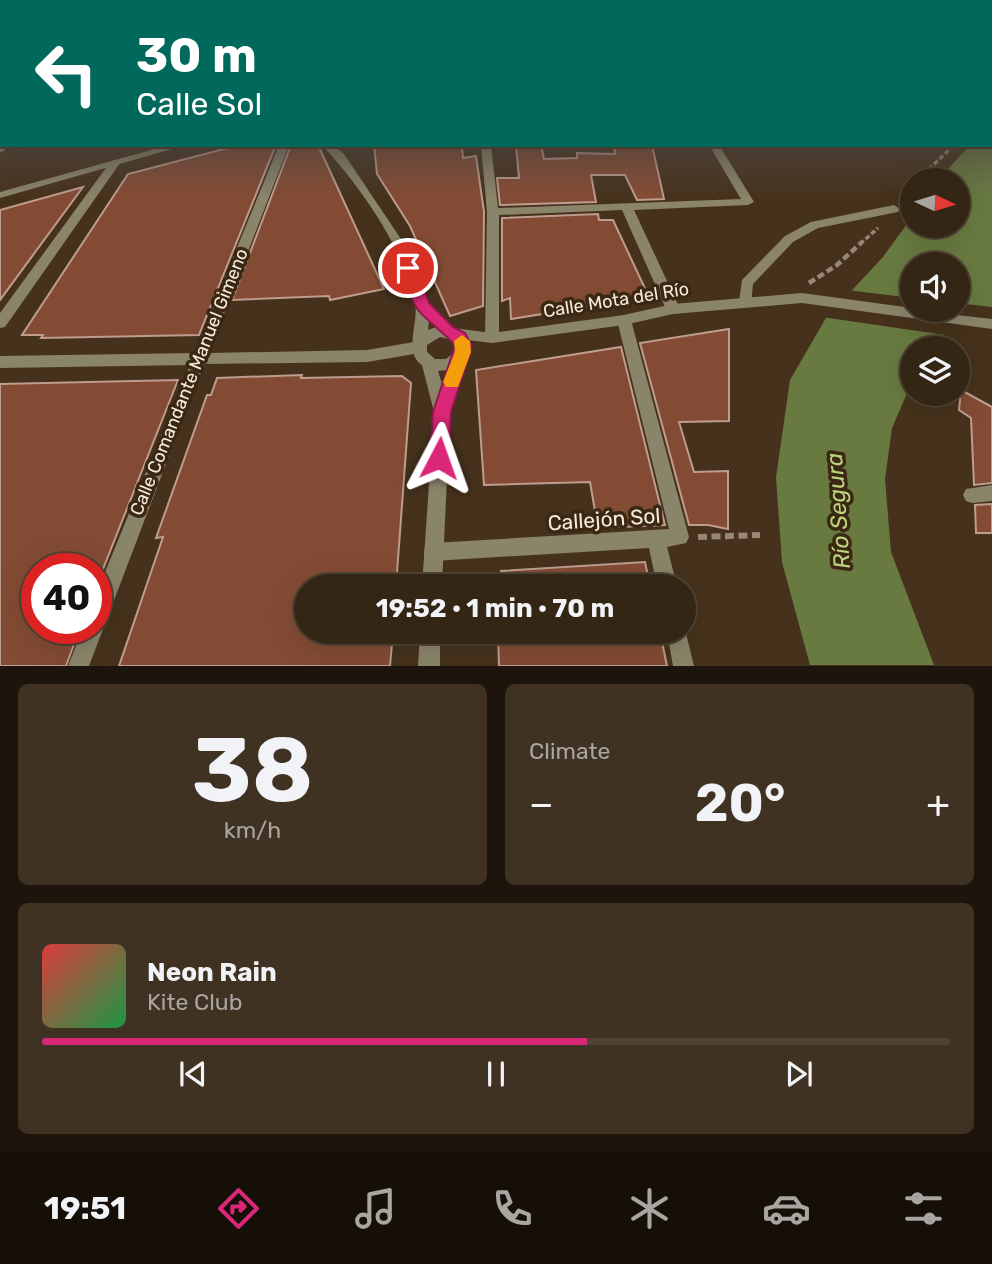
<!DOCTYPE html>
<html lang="en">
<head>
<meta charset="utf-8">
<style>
	body { margin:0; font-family:Rubik,sans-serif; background:#3f3222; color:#f1f3f6; height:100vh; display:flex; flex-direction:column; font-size:26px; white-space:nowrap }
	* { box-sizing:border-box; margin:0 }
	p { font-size:23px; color:#a9a5a0 }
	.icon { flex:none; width:38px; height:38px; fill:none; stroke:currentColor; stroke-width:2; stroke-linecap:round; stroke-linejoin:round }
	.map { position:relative; height:666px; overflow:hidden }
	.drawer { display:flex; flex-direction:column; gap:18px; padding:18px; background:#1d150c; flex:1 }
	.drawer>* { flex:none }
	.top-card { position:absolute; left:0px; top:0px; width:992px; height:147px; box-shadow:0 7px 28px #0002,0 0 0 2px #4e4334; background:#00695c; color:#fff; overflow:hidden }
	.needle { width:46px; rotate:94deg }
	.tools { position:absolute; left:900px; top:168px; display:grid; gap:14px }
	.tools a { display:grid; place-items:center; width:70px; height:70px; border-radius:50%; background:#342615; box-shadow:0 7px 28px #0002,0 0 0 2px #4e4334; font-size:35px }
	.speed { position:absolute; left:21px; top:553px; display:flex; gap:14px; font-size:35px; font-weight:700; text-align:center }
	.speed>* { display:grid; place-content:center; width:91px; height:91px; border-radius:50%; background:#342615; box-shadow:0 7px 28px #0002,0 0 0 2px #4e4334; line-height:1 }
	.speed .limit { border:10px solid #d22; background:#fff; color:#111 }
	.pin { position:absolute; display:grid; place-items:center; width:60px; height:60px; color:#fff; margin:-30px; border:4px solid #fff; border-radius:50%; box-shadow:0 2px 7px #0007 }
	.me { position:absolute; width:77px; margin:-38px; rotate:4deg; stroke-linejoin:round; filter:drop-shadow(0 0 5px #0008) }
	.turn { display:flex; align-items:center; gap:24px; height:147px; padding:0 21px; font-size:32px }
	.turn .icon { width:91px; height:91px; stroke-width:2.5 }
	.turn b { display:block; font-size:49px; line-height:60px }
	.big { font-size:52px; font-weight:700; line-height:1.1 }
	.drawer .card { flex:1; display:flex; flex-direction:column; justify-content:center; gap:10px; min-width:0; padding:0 24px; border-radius:10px; background:#3f3222 }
	.drawer .dial { align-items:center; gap:0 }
	.dial b { font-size:91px; line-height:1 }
	.song { display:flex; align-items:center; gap:21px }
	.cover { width:84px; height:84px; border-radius:10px; background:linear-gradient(135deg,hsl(0 70% 55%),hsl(140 70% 35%)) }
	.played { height:7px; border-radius:4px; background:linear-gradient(90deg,#db2777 60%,#4e4334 60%) }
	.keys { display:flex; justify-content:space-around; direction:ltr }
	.heat { display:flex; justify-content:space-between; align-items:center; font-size:38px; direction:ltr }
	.drawer .tiles { flex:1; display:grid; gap:18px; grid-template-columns:1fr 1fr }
	.card:last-child { grid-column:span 2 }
	.trip { position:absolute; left:294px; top:574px; width:402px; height:70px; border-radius:35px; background:#342615; box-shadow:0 7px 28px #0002,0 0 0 2px #4e4334; font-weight:700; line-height:70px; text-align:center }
	.tabs { display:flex; height:112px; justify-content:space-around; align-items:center; background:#150f08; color:#a9a5a0 }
	.tabs .icon { width:49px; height:49px }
	.tabs .current { color:#db2777 }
	.tabs b { font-size:32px; color:#f1f3f6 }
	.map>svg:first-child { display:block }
	.water { fill:#697a41; fill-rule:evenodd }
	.pier { fill:#46321c }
	.building { fill:#834b34; stroke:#be9c8f; stroke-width:2 }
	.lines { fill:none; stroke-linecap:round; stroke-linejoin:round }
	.path-far2 { stroke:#978775; stroke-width:3.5; stroke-dasharray:5 2.5; stroke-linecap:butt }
	.path-far1 { stroke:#978775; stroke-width:4.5; stroke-dasharray:7 3.5; stroke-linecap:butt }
	.path { stroke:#978775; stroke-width:6; stroke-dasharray:9 4.5; stroke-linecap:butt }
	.minor { fill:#8a846a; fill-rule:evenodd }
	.tertiary { fill:#8a846a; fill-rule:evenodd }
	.route { fill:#db2777; stroke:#8e194d; stroke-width:2 }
	.slow { fill:#f59e0b }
	.labels { text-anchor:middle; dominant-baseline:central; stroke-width:7; stroke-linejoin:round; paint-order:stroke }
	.street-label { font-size:18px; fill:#f7ebde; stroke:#3b2812 }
	.near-street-label { font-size:21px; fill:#f7ebde; stroke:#3b2812 }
	.near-water-label { font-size:23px; font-style:italic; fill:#bbd47f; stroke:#3b2812 }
</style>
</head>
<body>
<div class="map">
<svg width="992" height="666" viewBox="0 0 992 666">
	<rect width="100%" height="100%" fill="#46321c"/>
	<path class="water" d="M992,124V313L934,340L929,348H912V382L892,428L885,479L891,552L934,665H810L782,562L776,477L790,380L826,318L883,257L912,217V226H957V180H938L970,145H990ZM912,264H957V310H912Z"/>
	<path class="pier" d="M847,290L912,298V310H957V303L992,307V317L952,336L822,317Z"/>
	<path class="building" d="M239,145H276L199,335L41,338L43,335H22L128,174Z
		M291,145H318L384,289L330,300L329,296L232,300Z
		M374,145H462L463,158L476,156L484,212L483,306L450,316L410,226L377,174Z
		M516,145H541L544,159L577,158V153L615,154L614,145H652L664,199L637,200L625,175H591L596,202L500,205L497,178H519Z
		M83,187L0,300V210Z
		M598,214L599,220H613L649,297L511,319L510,298L502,301V218Z
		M729,329V421L679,422L694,472L728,471V529L708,525H689L640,343Z
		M621,347L665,525L598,528L590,482L484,485L476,370Z
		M302,375L301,378L402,376L411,383L396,586H306V632H393L390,666H119L163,537L156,538L207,395H211L217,378Z
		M178,380L103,569H37V628H80L66,666H0V384Z
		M961,390L992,407V483L974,485L971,418L959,410Z
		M992,504V533H976L975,505Z
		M645,562L650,586H502L501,571Z
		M498,632H660L667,666H499Z"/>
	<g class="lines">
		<path class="path-far2" d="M0,151L10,145
			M918,180L954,145
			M902,200L912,187
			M860,244L878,228"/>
		<path class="path-far1" d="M809,283L837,265L862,242"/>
		<path class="path" d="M698,537L760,535"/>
		<path class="minor" d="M279,145H289L209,353L367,350L420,341L425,343L427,347L425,351L420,353L367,362L204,364L89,666H68L83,628H96V594L190,365L0,368V356L194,353Z
			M481,145H491L498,208L741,199L709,145H719L754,202L748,205L634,210L680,309L673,314L666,309L622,210L499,215V338L497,342H487L485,338L487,212Z
			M115,160L120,163L5,327L0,328V313L111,161Z
			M894,205L900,209L898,212L818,228L793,242L753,284L751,305H741L739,302L742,280L785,236L811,222Z
			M624,315L631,320L689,537L686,543L667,547L677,586H657L649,548L433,561L426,559L424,552L426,545L433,543L669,529L617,320Z
			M992,485V501L972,503L966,501L963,495L966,489Z
			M684,625L694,666H673L667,632H684Z"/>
		<path class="tertiary" d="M169,145H186L0,198V192Z
			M322,145H333L344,154L405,245L423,284L428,303L453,328L492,333L624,315L673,304L802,293L912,308V310L992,319V329L802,303L673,314L624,325L492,343L467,340L470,352L450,412L442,586H422L434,412L422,365C403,353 419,322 415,303C404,248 360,186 322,145ZM429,321L436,327L428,330ZM440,337L453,340L456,351L446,359H435L427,352V345ZM448,370L443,387L438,371Z
			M420,632H440V666H418Z"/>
	</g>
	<linearGradient id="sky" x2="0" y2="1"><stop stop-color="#261c0f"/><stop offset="0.53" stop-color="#574f4b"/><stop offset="1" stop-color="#574f4b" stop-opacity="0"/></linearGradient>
	<rect width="992" height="198" fill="url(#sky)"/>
	<path class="route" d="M408,263L416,268L429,303L453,327L465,333L472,346L451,412L449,458L446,465L439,467L433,465L430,458L433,412L455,346C453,340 426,320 419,311C410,300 406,282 401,268Z"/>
	<path class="slow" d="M462,335L470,341L471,352L458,387H446L443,382L455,352L454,341Z"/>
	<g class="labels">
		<g class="street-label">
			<text transform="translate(616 300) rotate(-9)">Calle Mota del Río</text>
			<text transform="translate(189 382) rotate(-68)">Calle Comandante Manuel Gimeno</text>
		</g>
		<g class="near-street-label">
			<text transform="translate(604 519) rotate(-4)">Callejón Sol</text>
		</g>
		<g class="near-water-label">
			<text transform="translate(838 511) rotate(-94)">Río Segura</text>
		</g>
	</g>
</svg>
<div class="tools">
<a><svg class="needle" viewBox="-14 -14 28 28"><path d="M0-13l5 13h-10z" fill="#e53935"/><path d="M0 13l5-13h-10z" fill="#a9a5a0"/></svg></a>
<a><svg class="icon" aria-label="sound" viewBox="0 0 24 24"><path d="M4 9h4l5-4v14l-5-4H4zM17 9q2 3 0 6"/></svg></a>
<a><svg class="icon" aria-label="layers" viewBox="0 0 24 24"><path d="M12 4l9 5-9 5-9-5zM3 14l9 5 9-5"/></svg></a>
</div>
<div class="speed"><div class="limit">40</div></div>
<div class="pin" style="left:408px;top:268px;background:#d93025"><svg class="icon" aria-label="arrive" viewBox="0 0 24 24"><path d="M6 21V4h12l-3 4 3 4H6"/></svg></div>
<svg class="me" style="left:439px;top:458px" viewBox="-20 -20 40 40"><path d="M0-17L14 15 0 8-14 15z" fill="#db2777" stroke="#fff" stroke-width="4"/></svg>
<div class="trip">19:52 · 1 min · 70 m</div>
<div class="top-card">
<div class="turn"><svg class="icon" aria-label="left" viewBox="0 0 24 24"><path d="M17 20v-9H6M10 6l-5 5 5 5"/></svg><div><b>30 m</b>Calle Sol</div></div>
</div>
</div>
<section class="drawer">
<div class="tiles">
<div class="card dial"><b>38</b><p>km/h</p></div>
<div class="card"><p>Climate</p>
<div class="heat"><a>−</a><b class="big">20°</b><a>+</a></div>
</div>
<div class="card">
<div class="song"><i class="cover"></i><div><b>Neon Rain</b><p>Kite Club</p></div></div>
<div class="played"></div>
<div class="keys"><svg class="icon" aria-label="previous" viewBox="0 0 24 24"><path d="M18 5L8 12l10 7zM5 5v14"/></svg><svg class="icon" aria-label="pause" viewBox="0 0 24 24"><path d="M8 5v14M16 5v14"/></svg><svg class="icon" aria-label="next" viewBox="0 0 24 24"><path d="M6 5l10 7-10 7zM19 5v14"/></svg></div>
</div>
</div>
</section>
<nav class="tabs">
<b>19:51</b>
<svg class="icon current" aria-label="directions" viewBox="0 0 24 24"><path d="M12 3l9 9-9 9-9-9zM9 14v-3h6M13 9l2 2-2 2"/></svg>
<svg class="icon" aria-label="music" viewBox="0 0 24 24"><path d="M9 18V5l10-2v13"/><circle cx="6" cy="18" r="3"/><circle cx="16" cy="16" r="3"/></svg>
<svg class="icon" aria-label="phone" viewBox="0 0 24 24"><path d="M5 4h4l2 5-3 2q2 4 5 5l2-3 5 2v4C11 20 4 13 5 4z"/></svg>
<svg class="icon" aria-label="climate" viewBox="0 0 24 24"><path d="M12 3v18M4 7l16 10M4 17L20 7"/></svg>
<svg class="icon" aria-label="car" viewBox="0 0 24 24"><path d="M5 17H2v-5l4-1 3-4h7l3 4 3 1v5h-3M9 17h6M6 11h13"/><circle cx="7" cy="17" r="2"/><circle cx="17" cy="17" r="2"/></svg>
<svg class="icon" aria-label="filters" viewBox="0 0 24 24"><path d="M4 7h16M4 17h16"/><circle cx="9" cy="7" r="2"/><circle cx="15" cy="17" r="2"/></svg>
</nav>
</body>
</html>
